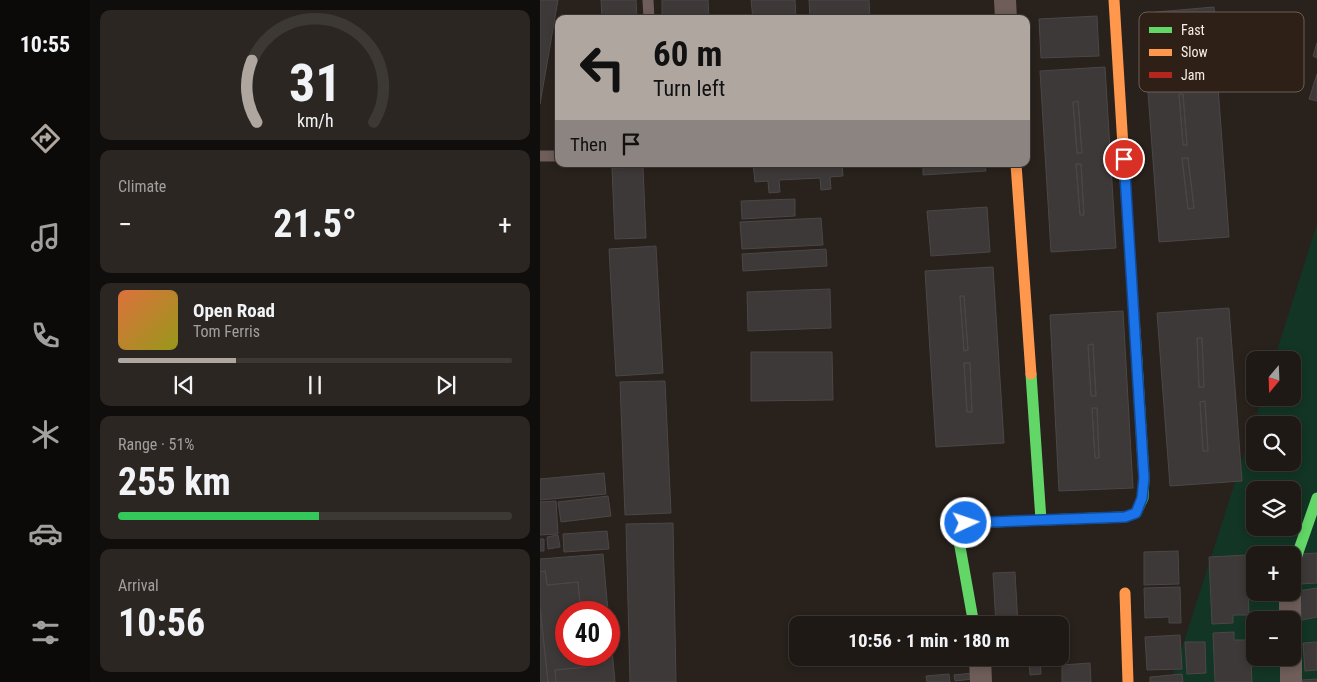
<!DOCTYPE html>
<html lang="en">
<head>
<meta charset="utf-8">
<style>
	body { margin:0; font-family:"Roboto Condensed",sans-serif; background:#2b2622; color:#f1f3f6; height:100vh; display:flex; flex-direction:column; font-size:19px; white-space:nowrap }
	* { box-sizing:border-box; margin:0 }
	p { font-size:16px; color:#a1a0a0 }
	.icon { flex:none; width:28px; height:28px; fill:none; stroke:currentColor; stroke-width:2; stroke-linecap:round; stroke-linejoin:round }
	.map { position:relative; flex:1; overflow:hidden }
	.drawer { display:flex; flex-direction:column; gap:10px; padding:10px; background:#100e0c; width:450px }
	.drawer>* { flex:none }
	.top-card { position:absolute; left:15px; top:15px; width:475px; height:152px; border-radius:10px; box-shadow:0 2px 8px #0003,0 0 0 1px #3c3834; background:#afa6a0; color:#111; overflow:hidden }
	.needle { width:32px; rotate:199deg }
	.buttons { position:absolute; left:706px; top:351px; display:grid; gap:10px }
	.buttons a { display:grid; place-items:center; width:55px; height:55px; border-radius:10px; background:#1e1915; box-shadow:0 2px 8px #0003,0 0 0 1px #3c3834; font-size:25px }
	.speed { position:absolute; left:15px; top:601px; display:flex; gap:10px; font-size:25px; font-weight:700; text-align:center }
	.speed>* { display:grid; place-content:center; width:65px; height:65px; border-radius:50%; background:#1e1915; box-shadow:0 2px 8px #0003,0 0 0 1px #3c3834; line-height:1 }
	.speed .limit { border:8px solid #d22; background:#fff; color:#111 }
	.pin { position:absolute; display:grid; place-items:center; width:42px; height:42px; color:#fff; margin:-21px; border:2px solid #fff; border-radius:50%; box-shadow:0 1px 5px #0007 }
	.me { position:absolute; width:55px; margin:-28px; rotate:87deg; stroke-linejoin:round; filter:drop-shadow(0 0 4px #0008) }
	.turn { display:flex; align-items:center; gap:18px; height:105px; padding:0 15px; font-size:22px }
	.turn .icon { width:65px; height:65px; stroke-width:2.5 }
	.turn b { display:block; font-size:35px; line-height:42px }
	.then { display:flex; align-items:center; height:48px; padding:0 15px; background:#0003; gap:10px; font-size:19px }
	.big { font-size:38px; font-weight:700; line-height:1.1 }
	.drawer .widget { flex:1; display:flex; flex-direction:column; justify-content:center; gap:8px; min-width:0; padding:0 18px; border-radius:10px; background:#2b2622 }
	.drawer .dial { align-items:center; gap:0 }
	.dial svg { height:130px; overflow:visible; fill:none; stroke:#3c3834; stroke-width:7; stroke-linecap:round; text-anchor:middle }
	.dial text { fill:#f1f3f6; stroke:none }
	.song { display:flex; align-items:center; gap:15px }
	.cover { width:60px; height:60px; border-radius:8px; background:linear-gradient(135deg,hsl(20 70% 55%),hsl(60 70% 35%)) }
	.played { height:5px; border-radius:2px; background:linear-gradient(90deg,#afa6a0 30%,#3c3834 30%) }
	.keys { display:flex; justify-content:space-around; direction:ltr }
	.heat { display:flex; justify-content:space-between; align-items:center; font-size:28px; direction:ltr }
	.charge { height:8px; border-radius:4px; background:linear-gradient(90deg,#34c759 51%,#3c3834 0) }
	.trip { position:absolute; left:249px; top:616px; width:280px; height:50px; border-radius:10px; background:#1e1915; box-shadow:0 2px 8px #0003,0 0 0 1px #3c3834; font-weight:700; line-height:50px; text-align:center }
	main { display:flex; flex:1; min-height:0 }
	.dock { display:flex; flex-direction:column; width:90px; justify-content:space-around; align-items:center; background:#0c0a08; color:#a1a0a0 }
	.dock .icon { width:35px; height:35px }
	.dock .current { color:#afa6a0 }
	.dock b { font-size:22px; color:#f1f3f6 }
	.map>svg:first-child { display:block }
	.green { fill:#123525; fill-rule:evenodd }
	.building { fill:#3e3939; stroke:#4b4747; fill-rule:evenodd }
	.lines { fill:none; stroke-linecap:round; stroke-linejoin:round }
	.lane { stroke:#6e5d58; stroke-width:11 }
	.street { stroke:#6e5d58; stroke-width:22 }
	.fast { stroke:#63d668; stroke-width:11 }
	.slow { stroke:#ff974d; stroke-width:11 }
	.jam { stroke:#b3261e; stroke-width:11 }
	.route-casing { stroke:#114b97; stroke-width:12 }
	.route { stroke:#1a73e8; stroke-width:9 }
	.key { fill:#2e2016; stroke:#6b5e55; stroke-width:1 }
	.key-label { font-size:14px; fill:#f8eee7 }
</style>
</head>
<body>
<main>
<nav class="dock">
<b>10:55</b>
<svg class="icon current" aria-label="directions" viewBox="0 0 24 24"><path d="M12 3l9 9-9 9-9-9zM9 14v-3h6M13 9l2 2-2 2"/></svg>
<svg class="icon" aria-label="music" viewBox="0 0 24 24"><path d="M9 18V5l10-2v13"/><circle cx="6" cy="18" r="3"/><circle cx="16" cy="16" r="3"/></svg>
<svg class="icon" aria-label="phone" viewBox="0 0 24 24"><path d="M5 4h4l2 5-3 2q2 4 5 5l2-3 5 2v4C11 20 4 13 5 4z"/></svg>
<svg class="icon" aria-label="climate" viewBox="0 0 24 24"><path d="M12 3v18M4 7l16 10M4 17L20 7"/></svg>
<svg class="icon" aria-label="car" viewBox="0 0 24 24"><path d="M5 17H2v-5l4-1 3-4h7l3 4 3 1v5h-3M9 17h6M6 11h13"/><circle cx="7" cy="17" r="2"/><circle cx="17" cy="17" r="2"/></svg>
<svg class="icon" aria-label="filters" viewBox="0 0 24 24"><path d="M4 7h16M4 17h16"/><circle cx="9" cy="7" r="2"/><circle cx="15" cy="17" r="2"/></svg>
</nav>
<section class="drawer">
<div class="widget dial"><svg viewBox="0 0 100 80">
<path d="M14 69A42 42 0 1 1 86 69"/>
<path d="M14 69A42 42 0 0 1 11 31" stroke="#afa6a0"/>
<text x="50" y="56" font-size="32" font-weight="700">31</text>
<text x="50" y="72" font-size="11">km/h</text>
</svg></div>
<div class="widget"><p>Climate</p>
<div class="heat"><a>−</a><b class="big">21.5°</b><a>+</a></div>
</div>
<div class="widget">
<div class="song"><i class="cover"></i><div><b>Open Road</b><p>Tom Ferris</p></div></div>
<div class="played"></div>
<div class="keys"><svg class="icon" aria-label="previous" viewBox="0 0 24 24"><path d="M18 5L8 12l10 7zM5 5v14"/></svg><svg class="icon" aria-label="pause" viewBox="0 0 24 24"><path d="M8 5v14M16 5v14"/></svg><svg class="icon" aria-label="next" viewBox="0 0 24 24"><path d="M6 5l10 7-10 7zM19 5v14"/></svg></div>
</div>
<div class="widget"><p>Range · 51%</p><b class="big">255 km</b><div class="charge"></div></div>
<div class="widget"><p>Arrival</p><b class="big">10:56</b></div>
</section>
<div class="map">
<svg width="777" height="682" viewBox="0 0 777 682">
	<rect width="100%" height="100%" fill="#28211c"/>
	<path class="green" d="M777,224V682H631L722,398H752V360H734ZM715,425H752V462H715ZM715,490H752V528H715ZM715,555H752V592H715ZM715,620H752V658H715Z"/>
	<path class="building" d="M0,0H18L0,104Z
		M61,0H96L97,19H62Z
		M122,0H168L169,19H122Z
		M211,0H255L256,19H213Z
		M269,0H329L330,19H270Z
		M674,7L677,44L619,49L616,12Z
		M557,16L559,56L501,58L499,19Z
		M777,43V58L773,56Z
		M676,59L689,237L619,242L606,65ZM639,94H643L647,145H643ZM642,158H648L654,208L648,209Z
		M565,67L576,248L511,252L500,71ZM538,101L542,153H537L533,102ZM536,164H541L544,215H540Z
		M777,74V101L769,99Z
		M639,94H643L647,145H643Z
		M538,101L542,153H537L533,102Z
		M15,123H19V136H15Z
		M642,158H648L654,208L648,209Z
		M213,164H302L303,176L290,177L291,189L281,190L280,178L239,180L240,192L229,193L228,181L215,182Z
		M383,164H445L446,171L383,175Z
		M536,164H541L544,215H540Z
		M103,167L106,238L75,239L72,168Z
		M255,199V216L202,219L201,201Z
		M447,207L450,252L391,256L387,211Z
		M281,218L283,245L202,249L200,222Z
		M116,246L123,373L76,376L69,249Z
		M286,249L287,266L203,271L202,254Z
		M453,267L464,443L396,447L385,271ZM420,296H424L428,350L424,351ZM424,363H430L432,412H427Z
		M290,289L291,328L208,331L207,292Z
		M420,296H424L428,350L424,351Z
		M689,308L702,481L630,486L617,313ZM657,338H662L664,387H659ZM665,401L668,451H663L660,402Z
		M583,311L593,488L519,491L510,315ZM553,344L556,396H551L548,345ZM552,408H557L559,458H555Z
		M657,338H662L664,387H659Z
		M553,344L556,396H551L548,345Z
		M211,352H292L293,400L211,401Z
		M424,363H430L432,412H427Z
		M125,381L131,513L85,515L80,382Z
		M665,401L668,451H663L660,402Z
		M552,408H557L559,458H555Z
		M64,473L66,494L0,500V479Z
		M68,496L71,516L21,522L18,502Z
		M16,501L18,534L0,535V502Z
		M133,523L136,682H90L86,524Z
		M67,531L69,549L24,552L23,534Z
		M18,535L20,547L8,549L7,537Z
		M0,539H4V551H0Z
		M638,551L639,584L604,585V552Z
		M777,553V583L760,584L759,554Z
		M63,554L68,612H41L38,582L7,585L5,571L0,572V559Z
		M707,555L709,615H693V623L672,624L669,557Z
		M5,571L7,585L38,582L41,612H26V655H45L47,667L15,670L16,682H8L0,607V572Z
		M475,572L478,625H456L453,573Z
		M640,587L641,623H629V617L605,618L604,588Z
		M777,588V617L762,620L758,591Z
		M0,607L8,682H0Z
		M69,617L75,682H16L15,670L47,667L45,655H69Z
		M694,632V640H710L712,682H675L673,633Z
		M640,635L642,669L607,670L605,637Z
		M645,642H665L666,673L647,674Z
		M777,642V670L765,671L763,643Z
		M489,658H500L501,674L490,675Z
		M550,663L551,682H522V665Z
		M432,673L433,679L415,681L414,675Z
		M409,674L410,682H387L386,676Z
		M642,674L643,682H610V677Z
		M777,679V682H762V680Z"/>
	<g class="lines">
		<path class="lane" d="M108,0L109,19
			M0,156H19"/>
		<path class="street" d="M465,0L466,19
			M750,592V620
			M440,658L441,682
			M751,658V682"/>
		<path class="fast" d="M491,374L501,520
			M752,577L755,561L777,498
			M434,625L419,541L420,529L426,523L585,517L596,513L603,498L604,478L595,330"/>
		<path class="slow" d="M574,0L585,179
			M476,164L491,374
			M585,593L588,682"/>
		<path class="jam" d="M585,179L595,330"/>
	</g>
	<g class="lines">
		<defs>
			<path id="route" d="M426,523L585,517L596,513L602,498L604,478L584,159"/>
		</defs>
		<use href="#route" class="route-casing"/>
		<use href="#route" class="route"/>
	</g>
	<rect x="599" y="12" width="165" height="80" rx="8" class="key"/>
	<rect x="609" y="27" width="23" height="6" fill="#63d668"/>
	<rect x="609" y="49" width="23" height="7" fill="#ff974d"/>
	<rect x="609" y="72" width="23" height="6" fill="#b3261e"/>
	<g class="key-label">
		<text x="641" y="35">Fast</text>
		<text x="641" y="57">Slow</text>
		<text x="641" y="80">Jam</text>
	</g>
</svg>
<div class="buttons">
<a><svg class="needle" viewBox="-14 -14 28 28"><path d="M0-13l5 13h-10z" fill="#e53935"/><path d="M0 13l5-13h-10z" fill="#a1a0a0"/></svg></a>
<a><svg class="icon" aria-label="search" viewBox="0 0 24 24"><circle cx="10" cy="10" r="6"/><path d="M15 15l6 6"/></svg></a>
<a><svg class="icon" aria-label="layers" viewBox="0 0 24 24"><path d="M12 4l9 5-9 5-9-5zM3 14l9 5 9-5"/></svg></a>
<a>+</a>
<a>−</a>
</div>
<div class="speed"><div class="limit">40</div></div>
<div class="pin" style="left:584px;top:159px;background:#d93025"><svg class="icon" aria-label="arrive" viewBox="0 0 24 24"><path d="M6 21V4h12l-3 4 3 4H6"/></svg></div>
<svg class="me" style="left:426px;top:523px" viewBox="-20 -20 40 40"><circle r="17" fill="#1a73e8" stroke="#fff" stroke-width="3"/><path d="M0-11L8 9 0 5-8 9z" fill="#fff"/></svg>
<div class="trip">10:56 · 1 min · 180 m</div>
<div class="top-card">
<div class="turn"><svg class="icon" aria-label="left" viewBox="0 0 24 24"><path d="M17 20v-9H6M10 6l-5 5 5 5"/></svg><div><b>60 m</b>Turn left</div></div>
<div class="then">Then<svg class="icon" aria-label="arrive" viewBox="0 0 24 24"><path d="M6 21V4h12l-3 4 3 4H6"/></svg></div>
</div>
</div>
</main>
</body>
</html>
